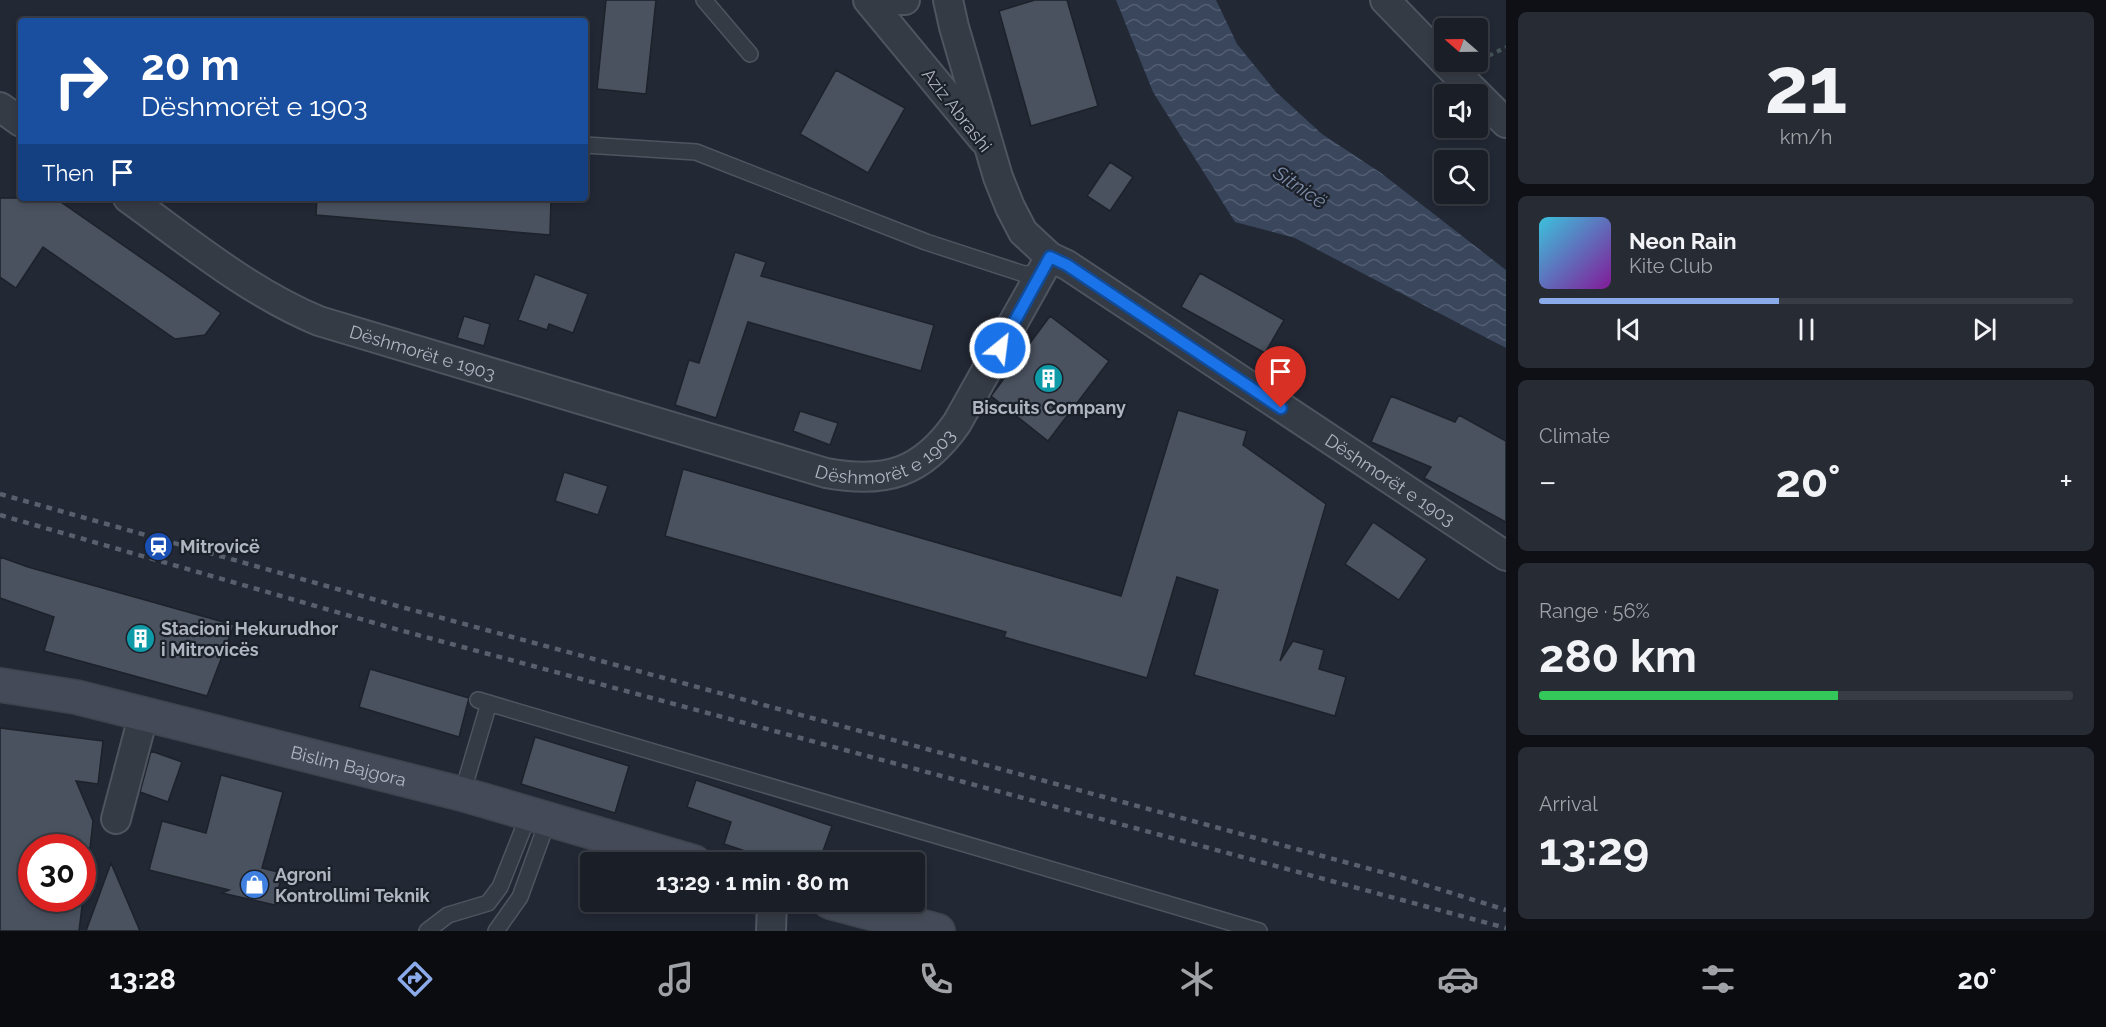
<!DOCTYPE html>
<html lang="en">
<head>
<meta charset="utf-8">
<style>
	body { margin:0; font-family:Raleway,sans-serif; background:#272b33; color:#f1f3f6; height:100vh; display:flex; flex-direction:column; font-size:22px; white-space:nowrap }
	* { box-sizing:border-box; margin:0 }
	p { font-size:20px; color:#9fa2a7 }
	.icon { flex:none; width:33px; height:33px; fill:none; stroke:currentColor; stroke-width:2; stroke-linecap:round; stroke-linejoin:round }
	.map { position:relative; flex:1; overflow:hidden }
	.sheet { display:flex; flex-direction:column; gap:12px; padding:12px; background:#0e1015; width:600px }
	.sheet>* { flex:none }
	.top-card { position:absolute; left:18px; top:18px; width:570px; height:183px; border-radius:6px; box-shadow:0 3px 9px #0003,0 0 0 2px #383c44; background:#1a4fa0; color:#fff; overflow:hidden }
	.needle { width:39px; rotate:290deg }
	.controls { position:absolute; left:1434px; top:18px; display:grid; gap:12px }
	.controls a { display:grid; place-items:center; width:54px; height:54px; border-radius:6px; background:#1a1e27; box-shadow:0 3px 9px #0003,0 0 0 2px #383c44; font-size:30px }
	.speed { position:absolute; left:18px; top:834px; display:flex; gap:12px; font-size:30px; font-weight:700; text-align:center }
	.speed>* { display:grid; place-content:center; width:78px; height:78px; border-radius:50%; background:#1a1e27; box-shadow:0 3px 9px #0003,0 0 0 2px #383c44; line-height:1 }
	.speed .limit { border:9px solid #d22; background:#fff; color:#111 }
	.pin { position:absolute; display:grid; place-items:center; width:51px; height:51px; color:#fff; margin:-62px -26px; border-radius:50% 50% 50% 0; rotate:-45deg; box-shadow:0 0 6px #0007 }
	.pin .icon { rotate:45deg }
	.me { position:absolute; width:66px; margin:-33px; rotate:29deg; stroke-linejoin:round; filter:drop-shadow(0 0 4px #0008) }
	.turn { display:flex; align-items:center; gap:21px; height:126px; padding:0 24px; font-size:27px }
	.turn .icon { width:78px; height:78px; stroke-width:2.5 }
	.turn b { display:block; font-size:42px; line-height:51px }
	.then { display:flex; align-items:center; height:57px; padding:0 24px; background:#0003; gap:12px; font-size:22px }
	.big { font-size:45px; font-weight:700; line-height:1.1 }
	.sheet .card { flex:1; display:flex; flex-direction:column; justify-content:center; gap:9px; min-width:0; padding:0 21px; border-radius:9px; background:#272b33 }
	.sheet .dial { align-items:center; gap:0 }
	.dial b { font-size:78px; line-height:1 }
	.song { display:flex; align-items:center; gap:18px }
	.cover { width:72px; height:72px; border-radius:9px; background:linear-gradient(135deg,hsl(190 70% 55%),hsl(290 70% 35%)) }
	.played { height:6px; border-radius:3px; background:linear-gradient(90deg,#8baaea 45%,#383c44 45%) }
	.keys { display:flex; justify-content:space-around; direction:ltr }
	.heat { display:flex; justify-content:space-between; align-items:center; font-size:33px; direction:ltr }
	.charge { height:9px; border-radius:4px; background:linear-gradient(90deg,#34c759 56%,#383c44 0) }
	.trip { position:absolute; left:580px; top:852px; width:345px; height:60px; border-radius:6px; background:#1a1e27; box-shadow:0 3px 9px #0003,0 0 0 2px #383c44; font-weight:700; line-height:60px; text-align:center }
	.tab-bar { display:flex; height:96px; justify-content:space-around; align-items:center; background:#0a0c10; color:#9fa2a7 }
	.tab-bar .icon { width:42px; height:42px }
	.tab-bar .current { color:#8baaea }
	.tab-bar b { font-size:27px; color:#f1f3f6 }
	main { display:flex; flex:1; min-height:0 }
	.map>svg:first-child { display:block }
	.water { fill:url(#water-waves) }
	.building { fill:#4a525f; stroke:#1d222b; stroke-width:1.5 }
	.lines { fill:none; stroke-linecap:round; stroke-linejoin:round }
	.lane-casing { stroke:#4f555f; stroke-width:18 }
	.street-casing { stroke:#4f555f; stroke-width:32 }
	.secondary-casing { stroke:#3e444e; stroke-width:36 }
	.path { stroke:#455357; stroke-width:4; stroke-dasharray:4.5 4.5; stroke-linecap:butt }
	.lane { stroke:#353b45; stroke-width:15 }
	.street { stroke:#353b45; stroke-width:28 }
	.secondary { stroke:#444a57; stroke-width:33 }
	.rail { stroke:#59606d; stroke-width:4.5; stroke-dasharray:6 6; stroke-linecap:butt }
	.route-casing { stroke:#114b97; stroke-width:15 }
	.route { stroke:#1a73e8; stroke-width:10 }
	.labels { text-anchor:middle; dominant-baseline:central; stroke-width:4.5; stroke-linejoin:round; paint-order:stroke }
	.street-label { font-size:18px; fill:#afb5c1; stroke:#1b2029 }
	.poi-label { font-size:18px; font-weight:bold; fill:#afb5c1; stroke:#1b2029; text-anchor:start }
	.water-label { font-size:20px; font-style:italic; fill:#7b8ba7; stroke:#1b2029 }
</style>
</head>
<body>
<main>
<div class="map">
<svg width="1506" height="931" viewBox="0 0 1506 931">
	<defs>
		<pattern id="water-waves" width="16" height="10" patternUnits="userSpaceOnUse" patternTransform="scale(1.5)"><rect width="16" height="10" fill="#39465c"/><path d="M0 5q4-4 8 0t8 0" fill="none" stroke="#535e72"/></pattern>
	</defs>
	<rect width="100%" height="100%" fill="#222834"/>
	<path class="water" d="M1116,0H1216L1237,44L1276,92L1322,134L1381,173L1506,270V348L1295,238L1235,222L1153,92Z"/>
	<path class="building" d="M606,0H656L646,94L597,89Z
		M1035,0H1067L1098,106L1031,126L999,11Z
		M836,70L905,108L868,173L800,134Z
		M1110,162L1133,177L1110,211L1087,196Z
		M0,198H55L221,313L205,335L175,339L43,247L16,288L0,277Z
		M317,198H551L550,235L316,215Z
		M735,252L766,262L761,276L934,325L921,371L748,322L716,418L675,405L689,360L699,363Z
		M1200,273L1284,320L1265,353L1181,307Z
		M535,274L588,294L573,333L549,324L547,330L518,320Z
		M464,316L490,324L484,346L457,338Z
		M1050,316L1109,361L1048,441L991,396Z
		M1391,396L1455,422L1459,415L1506,441V522L1424,478L1431,467L1371,442Z
		M1178,410L1247,431L1243,445L1326,504L1280,661L1293,641L1324,650L1319,669L1346,677L1335,716L1194,675L1218,590L1177,577L1147,678L1004,637L1006,632L665,536L683,469L1121,596Z
		M800,411L838,423L830,445L793,431Z
		M564,472L608,486L598,515L555,501Z
		M1373,522L1427,559L1399,600L1345,564Z
		M0,557L28,567L234,625L207,696L44,651L54,617L0,598Z
		M370,669L469,698L459,737L359,707Z
		M0,728L103,741L98,784L76,781L93,821L90,848H32V898H83L79,931H0Z
		M535,737L629,766L615,813L521,784Z
		M151,751L182,762L168,802L140,792Z
		M221,775L283,792L262,868L282,873L275,905L222,893L229,890L149,870L162,821L206,833Z
		M696,780L832,826L819,862H778L724,844L731,822L687,807Z
		M111,863L140,931H86Z"/>
	<g class="lines">
		<defs>
			<path id="lane" d="M704,0L750,54
				M585,145L696,152L926,242L1024,274L1041,273
				M478,700L1259,931
				M462,794L489,703
				M427,931L448,915L488,903L500,887L529,814
				M496,931L520,897L548,820"/>
			<g id="street">
				<path d="M868,0L983,139"/>
				<path d="M894,0H905"/>
				<path id="s1" d="M948,0L954,27L998,177L1010,207L1023,232L1050,257L1067,265L1506,556"/>
				<path d="M1385,0L1444,61"/>
				<path d="M1445,62L1506,123"/>
				<path d="M0,107L21,122"/>
				<path id="s2" d="M128,198C189,242 249,292 319,321L826,473C886,484 922,473 957,423L1050,257"/>
				<path d="M116,819L144,713"/>
				<path d="M771,931L772,902"/>
			</g>
			<g id="secondary">
				<path id="s3" d="M0,685L76,697L462,794L694,862"/>
				<path d="M830,902L938,931"/>
			</g>
		</defs>
		<use href="#lane" class="lane-casing"/>
		<use href="#street" class="street-casing"/>
		<use href="#secondary" class="secondary-casing"/>
		<path class="path" d="M1481,60L1506,47"/>
		<use href="#lane" class="lane"/>
		<use href="#street" class="street"/>
		<use href="#secondary" class="secondary"/>
		<path class="rail" d="M0,494L394,605L1400,877L1506,910
			M0,515L392,628L1506,928"/>
	</g>
	<g class="lines">
		<defs>
			<path id="route" d="M1000,348L1050,257L1067,265L1281,408"/>
		</defs>
		<use href="#route" class="route-casing"/>
		<use href="#route" class="route"/>
	</g>
	<defs>
		<symbol id="building-disc" viewBox="-11 -11 22 22"><circle r="9.5" fill="#0f9aa8" stroke="#1b2029"/><path d="M-4-6H4V6H1V3H-1V6H-4ZM-2.5-4.3h1.7v1.8h-1.7ZM.8-4.3h1.7v1.8H.8ZM-2.5-1h1.7V.8h-1.7ZM.8-1h1.7V.8H.8Z" fill="#fff"/></symbol>
		<symbol id="station-disc" viewBox="-11 -11 22 22"><circle r="9.5" fill="#1a4fb4" stroke="#1b2029"/><path d="M-3-6H3Q5-6 5-4V2Q5 4 3 4L4.5 6H3L1.5 4h-3L-3 6H-4.5L-3 4Q-5 4-5 2V-4Q-5-6-3-6ZM-3.5-4v3h7v-3ZM-3.5 1v1.5H-2V1ZM2 1v1.5H3.5V1Z" fill="#fff"/></symbol>
		<symbol id="shop-disc" viewBox="-11 -11 22 22"><circle r="9.5" fill="#3f7fe0" stroke="#1b2029"/><path d="M-5-2.5h2.3a2.7 3.5 0 0 1 5.4 0H5L5.5 6h-11ZM-1.5-2.5h3a1.5 2.3 0 0 0-3 0Z" fill="#fff"/></symbol>
	</defs>
	<g fill-rule="evenodd">
		<use href="#building-disc" x="1032" y="362" width="33" height="33"/>
		<use href="#station-disc" x="142" y="530" width="33" height="33"/>
		<use href="#building-disc" x="124" y="622" width="33" height="33"/>
		<use href="#shop-disc" x="238" y="868" width="33" height="33"/>
	</g>
	<g class="labels">
		<g class="street-label">
			<text transform="translate(957 110) rotate(52)">Aziz Abrashi</text>
			<text stroke="none"><textPath href="#s2" startOffset="336">Dëshmorët e 1903</textPath></text>
			<text stroke="none"><textPath href="#s2" startOffset="822">Dëshmorët e 1903</textPath></text>
			<text stroke="none"><textPath href="#s1" startOffset="688">Dëshmorët e 1903</textPath></text>
			<text stroke="none"><textPath href="#s3" startOffset="358">Bislim Bajgora</textPath></text>
		</g>
		<g class="poi-label">
			<text x="1049" y="407" text-anchor="middle">Biscuits Company</text>
			<text x="180" y="546">Mitrovicë</text>
			<text x="161" y="628">Stacioni Hekurudhor<tspan x="161" dy="21">i Mitrovicës</tspan></text>
			<text x="275" y="874">Agroni<tspan x="275" dy="21">Kontrollimi Teknik</tspan></text>
		</g>
		<g class="water-label">
			<text transform="translate(1300 187) rotate(34)">Sitnicë</text>
		</g>
	</g>
</svg>
<div class="controls">
<a><svg class="needle" viewBox="-14 -14 28 28"><path d="M0-13l5 13h-10z" fill="#e53935"/><path d="M0 13l5-13h-10z" fill="#9fa2a7"/></svg></a>
<a><svg class="icon" aria-label="sound" viewBox="0 0 24 24"><path d="M4 9h4l5-4v14l-5-4H4zM17 9q2 3 0 6"/></svg></a>
<a><svg class="icon" aria-label="search" viewBox="0 0 24 24"><circle cx="10" cy="10" r="6"/><path d="M15 15l6 6"/></svg></a>
</div>
<div class="speed"><div class="limit">30</div></div>
<div class="pin" style="left:1281px;top:408px;background:#d93025"><svg class="icon" aria-label="arrive" viewBox="0 0 24 24"><path d="M6 21V4h12l-3 4 3 4H6"/></svg></div>
<svg class="me" style="left:1000px;top:348px" viewBox="-20 -20 40 40"><circle r="17" fill="#1a73e8" stroke="#fff" stroke-width="3"/><path d="M0-11L8 9 0 5-8 9z" fill="#fff"/></svg>
<div class="trip">13:29 · 1 min · 80 m</div>
<div class="top-card">
<div class="turn"><svg class="icon" aria-label="right" viewBox="0 0 24 24"><path d="M7 20v-9h11M14 6l5 5-5 5"/></svg><div><b>20 m</b>Dëshmorët e 1903</div></div>
<div class="then">Then<svg class="icon" aria-label="arrive" viewBox="0 0 24 24"><path d="M6 21V4h12l-3 4 3 4H6"/></svg></div>
</div>
</div>
<section class="sheet">
<div class="card dial"><b>21</b><p>km/h</p></div>
<div class="card">
<div class="song"><i class="cover"></i><div><b>Neon Rain</b><p>Kite Club</p></div></div>
<div class="played"></div>
<div class="keys"><svg class="icon" aria-label="previous" viewBox="0 0 24 24"><path d="M18 5L8 12l10 7zM5 5v14"/></svg><svg class="icon" aria-label="pause" viewBox="0 0 24 24"><path d="M8 5v14M16 5v14"/></svg><svg class="icon" aria-label="next" viewBox="0 0 24 24"><path d="M6 5l10 7-10 7zM19 5v14"/></svg></div>
</div>
<div class="card"><p>Climate</p>
<div class="heat"><a>−</a><b class="big">20°</b><a>+</a></div>
</div>
<div class="card"><p>Range · 56%</p><b class="big">280 km</b><div class="charge"></div></div>
<div class="card"><p>Arrival</p><b class="big">13:29</b></div>
</section>
</main>
<nav class="tab-bar">
<b>13:28</b>
<svg class="icon current" aria-label="directions" viewBox="0 0 24 24"><path d="M12 3l9 9-9 9-9-9zM9 14v-3h6M13 9l2 2-2 2"/></svg>
<svg class="icon" aria-label="music" viewBox="0 0 24 24"><path d="M9 18V5l10-2v13"/><circle cx="6" cy="18" r="3"/><circle cx="16" cy="16" r="3"/></svg>
<svg class="icon" aria-label="phone" viewBox="0 0 24 24"><path d="M5 4h4l2 5-3 2q2 4 5 5l2-3 5 2v4C11 20 4 13 5 4z"/></svg>
<svg class="icon" aria-label="climate" viewBox="0 0 24 24"><path d="M12 3v18M4 7l16 10M4 17L20 7"/></svg>
<svg class="icon" aria-label="car" viewBox="0 0 24 24"><path d="M5 17H2v-5l4-1 3-4h7l3 4 3 1v5h-3M9 17h6M6 11h13"/><circle cx="7" cy="17" r="2"/><circle cx="17" cy="17" r="2"/></svg>
<svg class="icon" aria-label="filters" viewBox="0 0 24 24"><path d="M4 7h16M4 17h16"/><circle cx="9" cy="7" r="2"/><circle cx="15" cy="17" r="2"/></svg>
<b>20°</b>
</nav>
</body>
</html>
